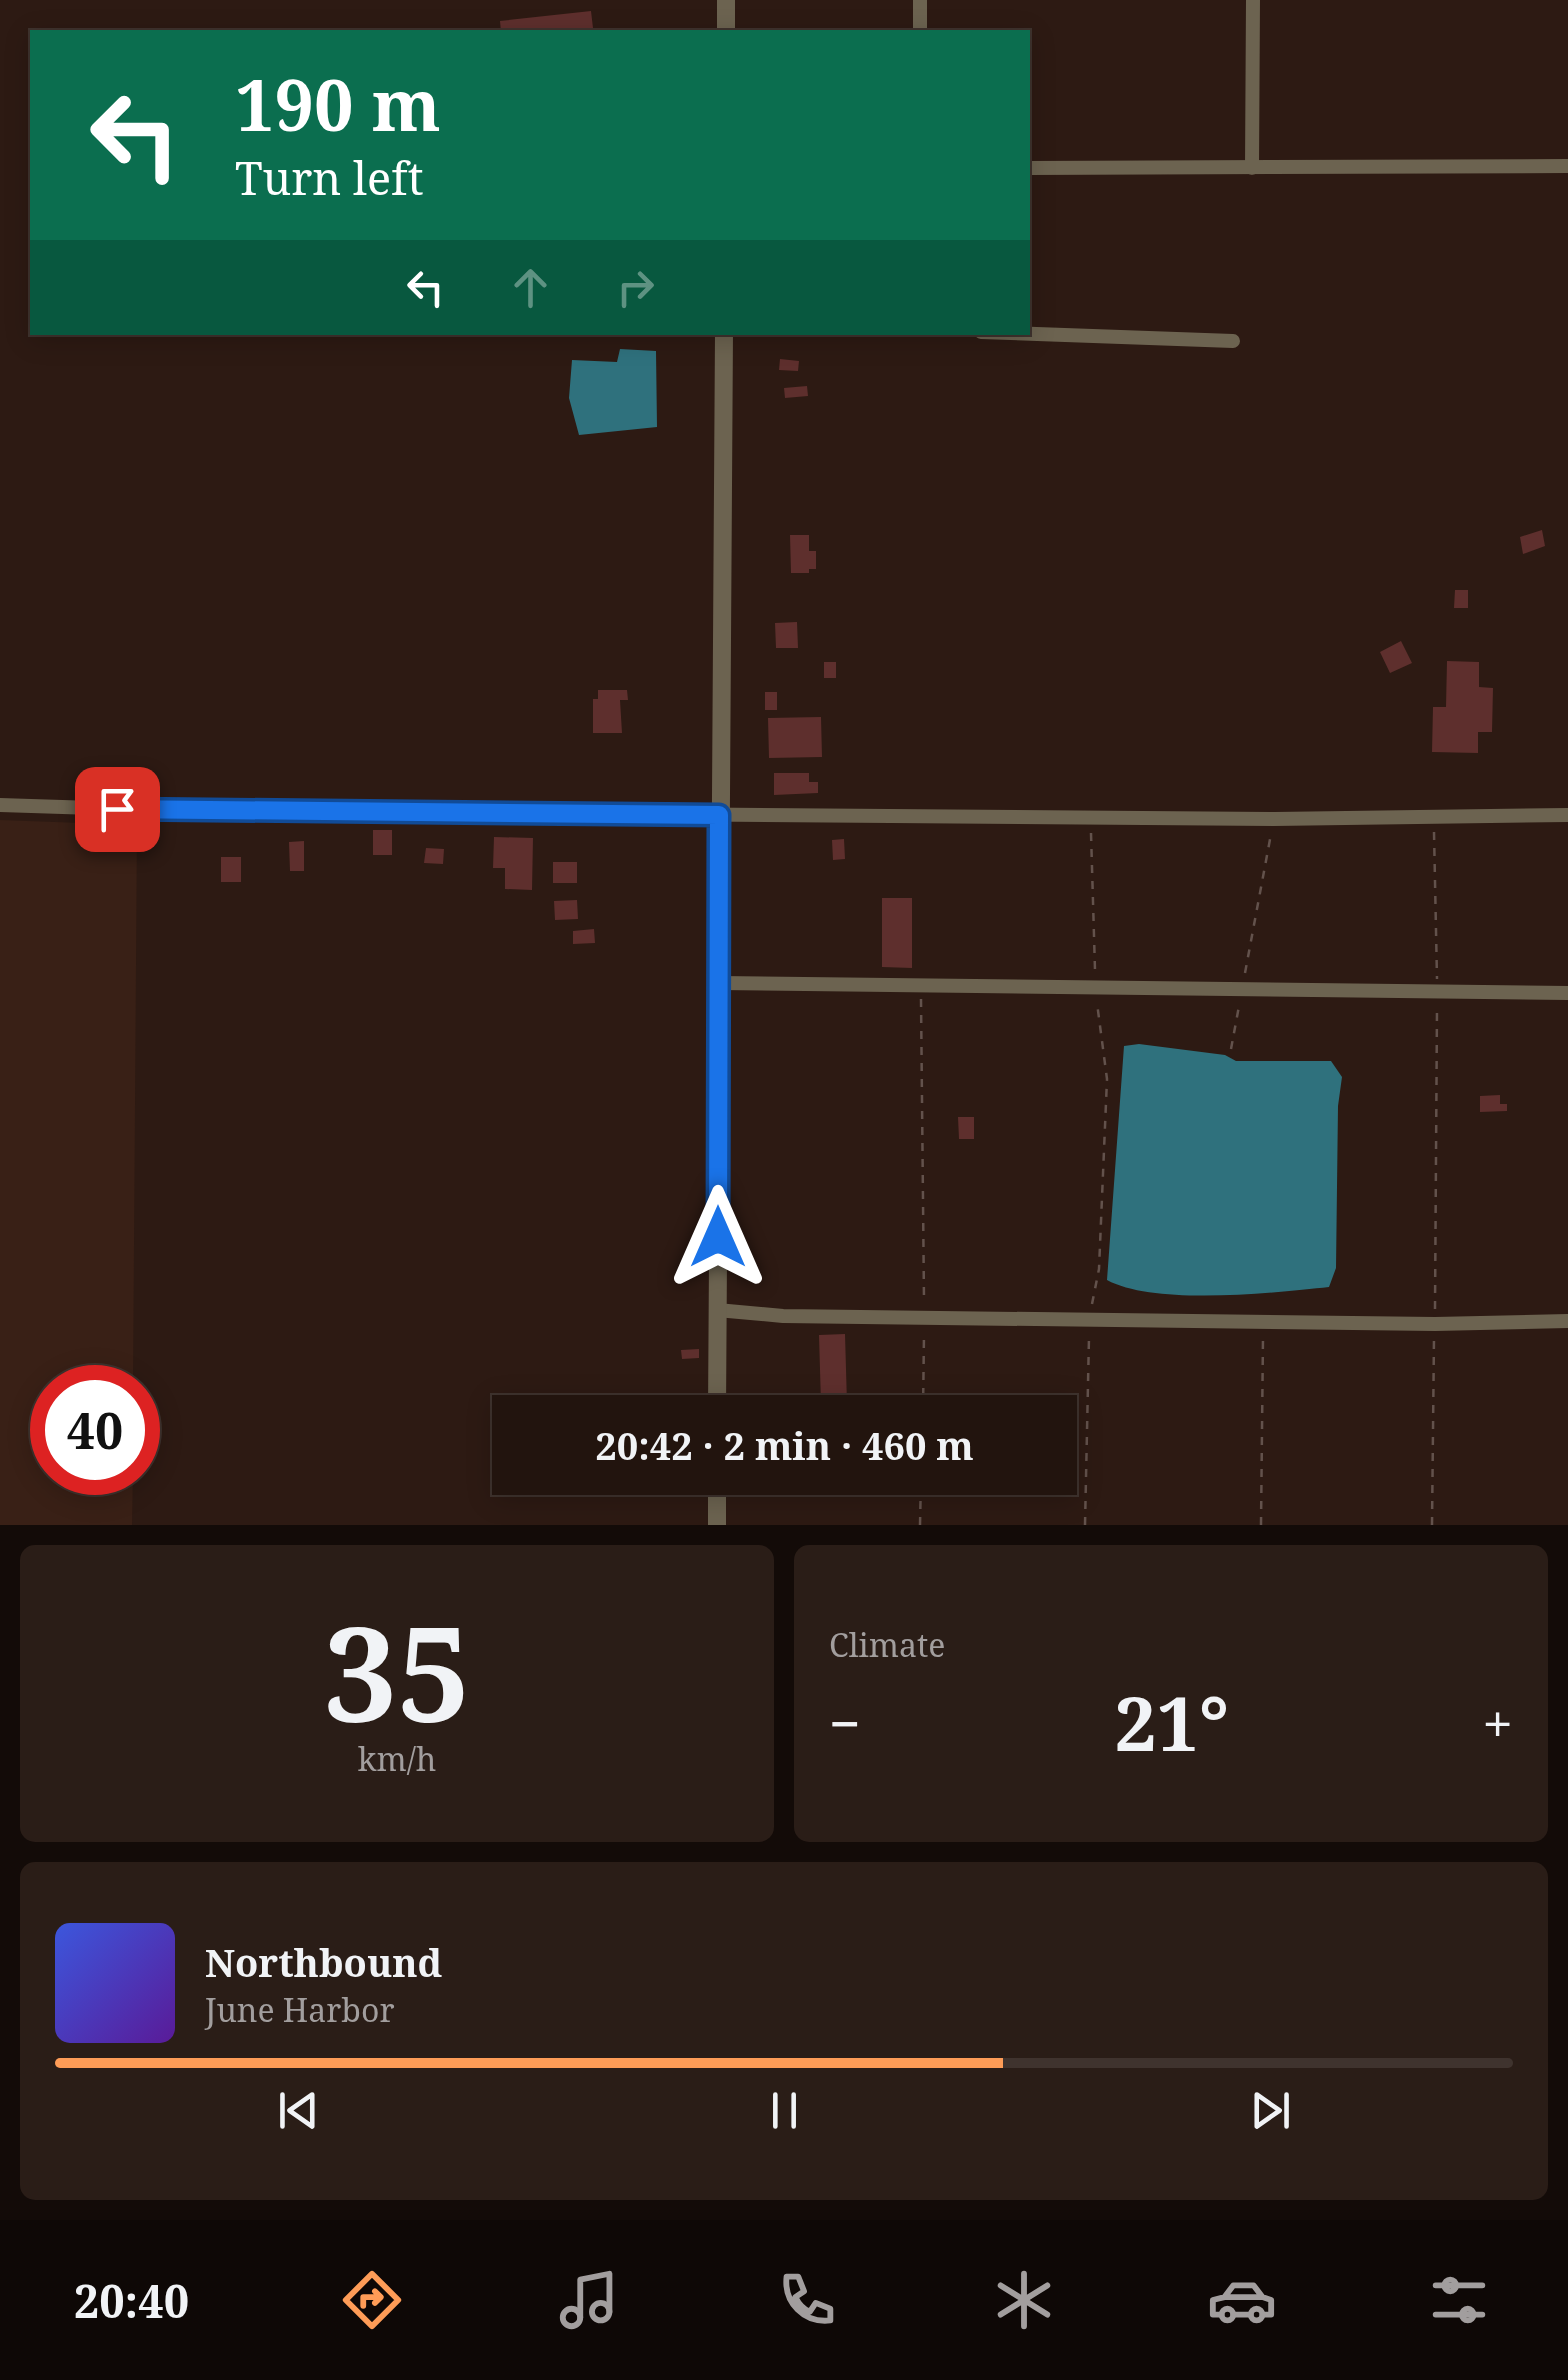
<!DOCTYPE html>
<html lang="en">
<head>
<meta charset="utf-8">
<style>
	body { margin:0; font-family:"Noto Serif",serif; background:#2a1d17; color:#f1f3f6; height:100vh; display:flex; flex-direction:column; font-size:38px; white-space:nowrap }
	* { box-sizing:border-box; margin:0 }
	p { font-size:32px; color:#a29e9e }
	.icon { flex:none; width:55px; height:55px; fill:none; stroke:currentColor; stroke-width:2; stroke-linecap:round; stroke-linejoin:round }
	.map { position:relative; height:1525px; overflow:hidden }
	.sheet { display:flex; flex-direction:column; gap:20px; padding:20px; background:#130b08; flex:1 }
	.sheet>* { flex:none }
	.banner { position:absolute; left:30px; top:30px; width:1000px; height:305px; border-radius:0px; box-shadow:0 5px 25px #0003,0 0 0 2px #3f332e; background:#0b6e4f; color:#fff; overflow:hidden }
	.speed { position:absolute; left:30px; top:1365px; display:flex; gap:20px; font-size:50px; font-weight:700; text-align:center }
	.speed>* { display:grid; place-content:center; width:130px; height:130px; border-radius:50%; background:#22140e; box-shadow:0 5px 25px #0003,0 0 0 2px #3f332e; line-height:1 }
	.speed .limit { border:15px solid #d22; background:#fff; color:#111 }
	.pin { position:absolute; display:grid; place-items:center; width:85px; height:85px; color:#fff; margin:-42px; border-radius:20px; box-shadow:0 5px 15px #0006 }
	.me { position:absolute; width:110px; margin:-55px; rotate:0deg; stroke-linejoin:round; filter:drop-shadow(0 0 8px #0008) }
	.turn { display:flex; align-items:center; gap:35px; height:210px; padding:0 40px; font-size:45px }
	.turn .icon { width:130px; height:130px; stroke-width:2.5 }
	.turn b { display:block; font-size:70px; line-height:85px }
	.lanes { display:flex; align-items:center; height:95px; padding:0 40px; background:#0003; justify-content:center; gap:50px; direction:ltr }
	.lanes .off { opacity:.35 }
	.big { font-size:75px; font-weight:700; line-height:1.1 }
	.sheet .card { flex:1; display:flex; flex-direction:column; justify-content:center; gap:15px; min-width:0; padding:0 35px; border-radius:15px; background:#2a1d17 }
	.sheet .dial { align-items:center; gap:0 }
	.dial b { font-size:130px; line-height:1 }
	.song { display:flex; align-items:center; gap:30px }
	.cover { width:120px; height:120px; border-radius:15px; background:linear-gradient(135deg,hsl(230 70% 55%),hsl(270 70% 35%)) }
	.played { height:10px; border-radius:5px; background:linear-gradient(90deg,#fe9c57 65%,#3f332e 65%) }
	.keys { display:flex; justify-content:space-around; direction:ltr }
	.heat { display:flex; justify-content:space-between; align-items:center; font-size:55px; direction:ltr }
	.sheet .tiles { flex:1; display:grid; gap:20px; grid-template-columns:1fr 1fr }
	.card:last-child { grid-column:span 2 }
	.trip { position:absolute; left:492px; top:1395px; width:585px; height:100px; border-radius:0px; background:#22140e; box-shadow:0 5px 25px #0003,0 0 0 2px #3f332e; font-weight:700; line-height:100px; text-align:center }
	.tabs { display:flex; height:160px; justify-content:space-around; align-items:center; background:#0e0806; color:#a29e9e }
	.tabs .icon { width:70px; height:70px }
	.tabs .active { color:#fe9c57 }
	.tabs b { font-size:45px; color:#f1f3f6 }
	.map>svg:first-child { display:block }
	.built { fill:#392016 }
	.water { fill:#2f717d }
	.building { fill:#5e2f2d }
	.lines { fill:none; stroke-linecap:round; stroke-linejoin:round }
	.path { stroke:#63524c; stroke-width:2.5; stroke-dasharray:8 8; stroke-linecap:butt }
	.minor { stroke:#6c6350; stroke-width:14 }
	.tertiary { stroke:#6c6350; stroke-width:18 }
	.route-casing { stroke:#114b97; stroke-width:25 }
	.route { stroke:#1a73e8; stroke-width:18 }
</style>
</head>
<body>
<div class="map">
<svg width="1568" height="1525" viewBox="0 0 1568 1525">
	<rect width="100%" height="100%" fill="#2d1a13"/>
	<path class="built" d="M0,820L137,825L133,1387L52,1388V1472L133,1473L132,1525H0Z"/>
	<path class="water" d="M620,349L656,351L657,427L579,435L569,398L572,360L617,362Z
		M1139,1044L1225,1055L1236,1061H1331L1342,1077L1338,1106L1336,1268L1329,1287C1273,1293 1155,1306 1107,1280L1124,1046Z"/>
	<path class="building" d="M591,11L593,28L555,32H501L500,21Z
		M780,359L799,361L798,371L779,370Z
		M807,386L808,396L785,398L784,388Z
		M1542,530L1545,546L1523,554L1520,537Z
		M790,535H809V551H816V569H809V573H791Z
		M1455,590H1468V608H1454Z
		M797,622L798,648H776L775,623Z
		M1401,641L1412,663L1390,673L1380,652Z
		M1447,661L1479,662V687L1493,688L1492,732H1478V753L1432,752L1433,707H1446Z
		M824,662H836V678H824Z
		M598,690H627L628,700H620L622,733H593V699H598Z
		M765,692H777V710H765Z
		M821,717L822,757L769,758L768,718Z
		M774,773H809V782H818V793L774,795Z
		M373,830H392V855H373Z
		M494,837L533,838L532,890L505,889V868H493Z
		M844,839L845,859L833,860L832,840Z
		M304,841V871H290L289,842Z
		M426,848L444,849L443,864L424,863Z
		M221,857H241V882H221Z
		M553,862H577V883H553Z
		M882,898H912V968L882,967Z
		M577,900L578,919L555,920L554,901Z
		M594,929L595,943L573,944V931Z
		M1500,1095V1104H1507V1111L1480,1112V1096Z
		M958,1117H974V1139H959Z
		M845,1334L847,1404H821L819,1335Z
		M699,1349V1358L682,1359L681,1350Z"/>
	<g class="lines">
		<path class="path" d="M1434,832L1437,979
			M1091,833L1095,970
			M1245,973L1271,834
			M921,999L924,1301
			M1231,1049L1239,1006
			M1092,1304L1099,1269L1107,1079L1097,1003
			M1435,1309L1437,1007
			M923,1412L924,1334
			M920,1525L921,1478
			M1085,1525L1089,1337
			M1261,1525L1263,1337
			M1432,1525L1434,1337"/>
		<path class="minor" d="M920,32V0
			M1028,168L1568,166
			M1252,168L1253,0
			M981,332L1233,341
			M0,805L156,810L1274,819L1568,815
			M719,983L1568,993
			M717,1310L783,1316L1435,1324L1568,1321"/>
		<path class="tertiary" d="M726,0V32
			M717,1412L724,332
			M717,1525V1478"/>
	</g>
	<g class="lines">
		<defs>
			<path id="route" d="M117,809L719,815L718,1237"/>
		</defs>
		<use href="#route" class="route-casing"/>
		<use href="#route" class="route"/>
	</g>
</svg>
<div class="speed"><div class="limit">40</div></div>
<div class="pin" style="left:117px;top:809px;background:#d93025"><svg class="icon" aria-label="arrive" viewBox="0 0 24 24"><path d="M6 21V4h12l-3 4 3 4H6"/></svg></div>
<svg class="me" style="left:718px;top:1237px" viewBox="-20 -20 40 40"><path d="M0-17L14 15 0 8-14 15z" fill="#1a73e8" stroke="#fff" stroke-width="4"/></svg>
<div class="trip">20:42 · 2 min · 460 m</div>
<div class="banner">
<div class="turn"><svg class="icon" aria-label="left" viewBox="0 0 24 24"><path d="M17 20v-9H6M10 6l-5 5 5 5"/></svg><div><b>190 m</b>Turn left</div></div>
<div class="lanes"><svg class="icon" aria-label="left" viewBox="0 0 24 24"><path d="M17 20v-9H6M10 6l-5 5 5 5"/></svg><svg class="icon off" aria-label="ahead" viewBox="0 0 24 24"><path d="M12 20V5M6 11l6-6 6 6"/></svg><svg class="icon off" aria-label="right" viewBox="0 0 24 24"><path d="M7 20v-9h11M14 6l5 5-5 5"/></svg></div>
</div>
</div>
<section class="sheet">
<div class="tiles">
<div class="card dial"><b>35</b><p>km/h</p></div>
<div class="card"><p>Climate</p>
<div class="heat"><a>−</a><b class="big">21°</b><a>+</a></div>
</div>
<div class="card">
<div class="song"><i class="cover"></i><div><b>Northbound</b><p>June Harbor</p></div></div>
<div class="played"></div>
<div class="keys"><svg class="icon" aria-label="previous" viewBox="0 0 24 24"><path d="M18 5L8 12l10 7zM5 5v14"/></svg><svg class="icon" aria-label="pause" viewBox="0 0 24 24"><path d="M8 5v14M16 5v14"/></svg><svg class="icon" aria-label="next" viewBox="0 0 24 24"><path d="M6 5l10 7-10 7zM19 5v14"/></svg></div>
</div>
</div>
</section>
<nav class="tabs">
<b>20:40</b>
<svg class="icon active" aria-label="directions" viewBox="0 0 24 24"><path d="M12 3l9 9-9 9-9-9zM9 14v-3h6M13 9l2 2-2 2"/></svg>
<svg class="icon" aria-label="music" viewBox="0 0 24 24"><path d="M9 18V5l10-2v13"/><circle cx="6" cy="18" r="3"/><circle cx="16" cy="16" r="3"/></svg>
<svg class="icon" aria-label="phone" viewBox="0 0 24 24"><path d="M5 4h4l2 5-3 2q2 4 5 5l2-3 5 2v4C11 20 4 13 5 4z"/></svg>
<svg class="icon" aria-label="climate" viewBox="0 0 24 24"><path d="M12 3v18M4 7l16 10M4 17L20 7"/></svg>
<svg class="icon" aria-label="car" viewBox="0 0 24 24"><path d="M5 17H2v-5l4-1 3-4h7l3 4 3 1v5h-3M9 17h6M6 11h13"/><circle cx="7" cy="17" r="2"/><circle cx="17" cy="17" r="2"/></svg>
<svg class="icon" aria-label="filters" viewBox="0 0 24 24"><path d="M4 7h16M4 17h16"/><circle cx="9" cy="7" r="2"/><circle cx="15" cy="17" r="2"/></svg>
</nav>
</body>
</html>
